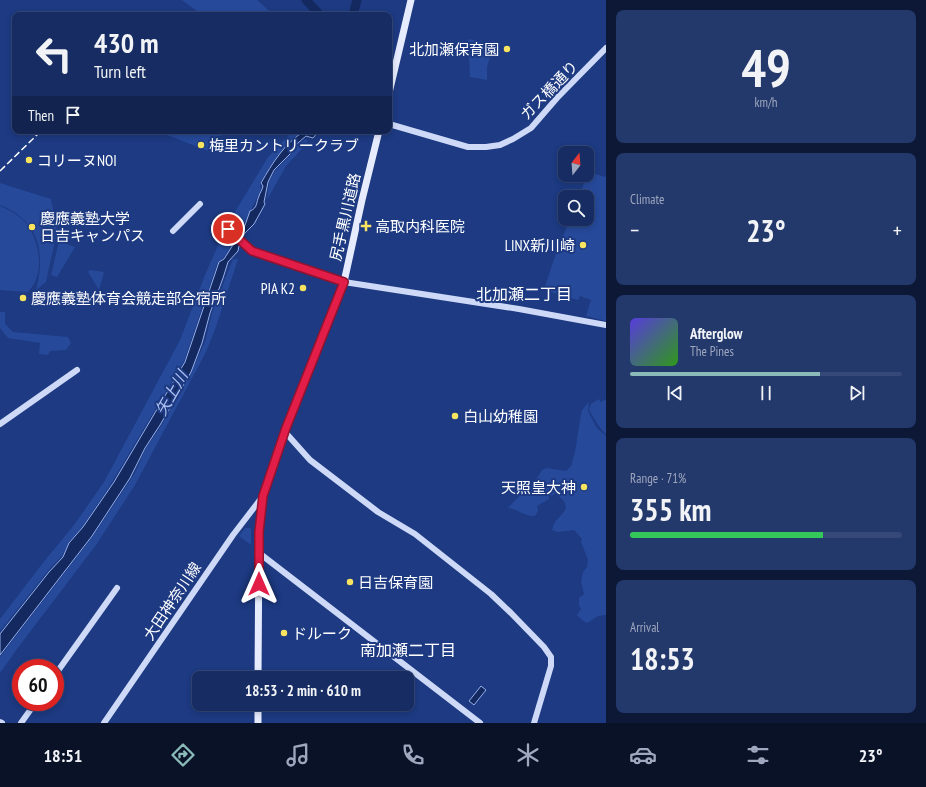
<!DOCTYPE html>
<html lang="en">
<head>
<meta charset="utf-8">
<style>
	body { margin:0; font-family:"PT Sans Narrow","Noto Sans JP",sans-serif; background:#23386b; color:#f1f3f6; height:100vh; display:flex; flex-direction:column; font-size:15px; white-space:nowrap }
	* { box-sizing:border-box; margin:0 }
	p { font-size:13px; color:#9ea7be }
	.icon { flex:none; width:22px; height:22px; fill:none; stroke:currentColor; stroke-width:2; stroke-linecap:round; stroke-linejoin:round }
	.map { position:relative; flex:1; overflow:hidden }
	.side { display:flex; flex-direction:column; gap:10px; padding:10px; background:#0c1836; width:320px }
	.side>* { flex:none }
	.banner { position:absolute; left:12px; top:12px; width:380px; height:122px; border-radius:8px; box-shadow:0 2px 6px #0003,0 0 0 1px #354877; background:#162c62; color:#f1f3f6; overflow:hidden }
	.needle { width:26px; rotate:17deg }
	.tools { position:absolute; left:558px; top:146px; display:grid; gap:8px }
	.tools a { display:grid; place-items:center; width:36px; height:36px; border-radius:8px; background:#162c62; box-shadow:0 2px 6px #0003,0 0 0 1px #354877; font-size:20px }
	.speed { position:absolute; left:12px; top:659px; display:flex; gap:8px; font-size:20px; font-weight:700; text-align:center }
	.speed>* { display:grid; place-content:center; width:52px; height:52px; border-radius:50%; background:#162c62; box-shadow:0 2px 6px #0003,0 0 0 1px #354877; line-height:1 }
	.speed .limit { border:6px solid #d22; background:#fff; color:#111 }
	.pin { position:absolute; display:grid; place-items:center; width:34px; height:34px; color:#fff; margin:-17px; border:2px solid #fff; border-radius:50%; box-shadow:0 1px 4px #0007 }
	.me { position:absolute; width:44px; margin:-22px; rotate:0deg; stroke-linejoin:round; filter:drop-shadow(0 0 3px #0008) }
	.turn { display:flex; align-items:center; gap:14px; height:84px; padding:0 16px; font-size:18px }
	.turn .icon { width:52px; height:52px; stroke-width:2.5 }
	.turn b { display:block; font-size:28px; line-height:34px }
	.then { display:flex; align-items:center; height:38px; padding:0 16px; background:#0003; gap:8px; font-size:15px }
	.big { font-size:30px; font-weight:600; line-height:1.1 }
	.side .widget { flex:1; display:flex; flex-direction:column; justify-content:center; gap:6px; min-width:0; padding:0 14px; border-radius:8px; background:#23386b }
	.side .dial { align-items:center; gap:0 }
	.dial b { font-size:52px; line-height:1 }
	.song { display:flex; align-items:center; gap:12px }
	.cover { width:48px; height:48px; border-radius:6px; background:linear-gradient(135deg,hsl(250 70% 55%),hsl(110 70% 35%)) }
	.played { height:4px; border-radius:2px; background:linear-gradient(90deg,#8bbbb9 70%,#354877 70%) }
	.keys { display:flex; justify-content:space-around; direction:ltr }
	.heat { display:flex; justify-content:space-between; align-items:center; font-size:22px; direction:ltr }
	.charge { height:6px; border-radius:3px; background:linear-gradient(90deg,#34c759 71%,#354877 0) }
	.trip { position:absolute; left:192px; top:671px; width:222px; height:40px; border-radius:8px; background:#162c62; box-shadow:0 2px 6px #0003,0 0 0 1px #354877; font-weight:600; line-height:40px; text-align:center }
	.menu { display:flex; height:64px; justify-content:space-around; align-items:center; background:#091227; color:#9ea7be }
	.menu .icon { width:28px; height:28px }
	.menu .active { color:#8bbbb9 }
	.menu b { font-size:18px; color:#f1f3f6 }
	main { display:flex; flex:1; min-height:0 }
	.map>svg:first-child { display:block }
	.green { fill:#26499a }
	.water { fill:#132960; stroke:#95b0eb }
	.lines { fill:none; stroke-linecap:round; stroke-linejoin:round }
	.river { stroke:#132960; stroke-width:9 }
	.secondary { stroke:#cdd9f7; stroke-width:6 }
	.primary { stroke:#e6ebfe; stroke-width:7 }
	.rail { stroke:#fff; stroke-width:1.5; stroke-dasharray:7 3; stroke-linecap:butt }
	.route-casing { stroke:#92132f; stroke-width:10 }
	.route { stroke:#e11d48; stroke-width:7 }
	.poi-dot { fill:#f9e460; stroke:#1d3a82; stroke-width:1.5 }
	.labels { text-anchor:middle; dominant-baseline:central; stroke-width:4; stroke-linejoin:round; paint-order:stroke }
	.poi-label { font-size:15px; fill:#fff; stroke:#1d3a82; text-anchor:start }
	.street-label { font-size:15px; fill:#fff; stroke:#1d3a82 }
	.neighbourhood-label { font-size:16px; fill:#fff; stroke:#1d3a82 }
	.water-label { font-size:16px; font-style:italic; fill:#aec2f1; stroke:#1d3a82 }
</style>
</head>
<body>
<main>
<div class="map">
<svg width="606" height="723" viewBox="0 0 606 723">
	<rect width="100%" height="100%" fill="#1d3a82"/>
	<path class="green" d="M182,0H257L274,15H202Z
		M468,39L484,42L492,50L487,67V80L470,77Z
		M169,131H225L223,135L212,139L208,151L167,135Z
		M293,131H303C284,144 272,163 260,183L261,191C246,215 238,245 217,264L184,361L109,487L82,527L69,542L62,556L52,566L0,631V619L42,564L74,525L104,482L180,340L205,275L227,225L268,157Z
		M306,139L308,142L286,166L267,200L269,182L275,171L291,154L293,149Z
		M588,172L606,177V321L586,316L591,300L580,296L578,300L544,290L554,259L570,219H587V197H579Z
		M0,183L51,199L57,231L46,282L36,290C46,253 39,220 0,205Z
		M0,206C9,210 19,215 26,223C37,237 43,262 36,279C35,284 31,288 28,292L0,290Z
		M59,241L75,247L57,277L51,275Z
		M233,259H238L216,327L206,352L135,485L96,545L17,649L0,673V657L93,536L135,473L146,448L161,426L190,374L205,342L212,313Z
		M90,270L104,272L99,290L88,272Z
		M0,312H5V324L13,332L68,337L71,343L66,350L50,351L48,355L39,354L40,343L8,338L0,328Z
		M599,399L601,402L606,399V433L605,434L598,425L589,410L591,404Z
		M589,402L588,411L596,427L606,436V615L598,616L587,623L582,620L577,615L581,609L579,605V598L584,594L581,582L583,572L587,567L588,560L581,542L582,539L574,530L558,532L552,530C554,519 562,517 566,508L564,501L556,494L549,496V499L537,506L538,511L535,516C523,516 518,509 508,508L526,489L531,487L542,470L546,468L566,471L571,466L575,452L581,414L582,410Z
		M245,528H250L251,529V545L239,536Z"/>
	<path class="water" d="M305,131H319L313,138L306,136L292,148L291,153L274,170L268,182L264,202L265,204L254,224L245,233L240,241L238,251L228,262L223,278L210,313L202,343L191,372L160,425L145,448L130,478L92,536L0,655V634L49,572L63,557L69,543L83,527L114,482L185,362L219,262L224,259L244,228L250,211C258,208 256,202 259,196C260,192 262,191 263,186L261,183C272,164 285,142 305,131Z
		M481,686L486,690L474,705L469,701Z"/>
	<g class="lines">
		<path class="river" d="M306,0L320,15
			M353,15L357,0"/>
		<path class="secondary" d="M389,124L468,147H486L500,145L513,139L531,128L557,98L606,48
			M228,229L252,251L344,282L519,309L606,325
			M173,231L200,204
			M0,424L77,370
			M285,432L310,460L378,512L415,534L491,594L511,613L544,647L551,657V666L534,723
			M259,553L480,723
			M55,675L117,588
			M0,722L2,723
			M21,723L36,702
			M104,723L233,535L263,496"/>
		<path class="primary" d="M389,93L411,0
			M258,678L259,532L263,496L286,428L344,282L362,200L379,131
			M258,704V723"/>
		<path class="rail" d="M0,171L41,131"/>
	</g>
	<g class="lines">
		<defs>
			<path id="route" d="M228,229L252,251L344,282L286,428L263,496L259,532V584"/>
		</defs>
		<use href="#route" class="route-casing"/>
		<use href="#route" class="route"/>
	</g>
	<g class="poi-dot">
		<circle cx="507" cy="49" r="4"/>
		<circle cx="201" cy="145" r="4"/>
		<circle cx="29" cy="160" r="4"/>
		<path d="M364 220h4v4h4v4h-4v4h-4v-4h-4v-4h4z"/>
		<circle cx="32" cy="227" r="4"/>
		<circle cx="583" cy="245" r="4"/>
		<circle cx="303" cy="288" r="4"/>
		<circle cx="23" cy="298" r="4"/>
		<circle cx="455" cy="416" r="4"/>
		<circle cx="584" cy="487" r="4"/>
		<circle cx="350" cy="582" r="4"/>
		<circle cx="284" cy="633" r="4"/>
	</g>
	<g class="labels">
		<g class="poi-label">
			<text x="499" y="49" text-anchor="end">北加瀬保育園</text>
			<text x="209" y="145">梅里カントリークラブ</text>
			<text x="37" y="160">コリーヌNOI</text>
			<text x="40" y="218">慶應義塾大学<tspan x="40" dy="17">日吉キャンパス</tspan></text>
			<text x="375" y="226">高取内科医院</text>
			<text x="575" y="245" text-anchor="end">LINX新川崎</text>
			<text x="295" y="288" text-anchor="end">PIA K2</text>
			<text x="31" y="298">慶應義塾体育会競走部合宿所</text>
			<text x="463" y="416">白山幼稚園</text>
			<text x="576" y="487" text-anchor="end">天照皇大神</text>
			<text x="358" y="582">日吉保育園</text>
			<text x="292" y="633">ドルーク</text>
		</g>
		<g class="street-label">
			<text transform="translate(549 90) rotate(-46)">ガス橋通り</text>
			<text transform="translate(345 217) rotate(-77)">尻手黒川道路</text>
			<text transform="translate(172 601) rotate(-56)">大田神奈川線</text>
		</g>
		<g class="neighbourhood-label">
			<text x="524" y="294">北加瀬二丁目</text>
			<text x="408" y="650">南加瀬二丁目</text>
		</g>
		<g class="water-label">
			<text transform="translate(171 393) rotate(-60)">矢上川</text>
		</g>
	</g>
</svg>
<div class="tools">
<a><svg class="needle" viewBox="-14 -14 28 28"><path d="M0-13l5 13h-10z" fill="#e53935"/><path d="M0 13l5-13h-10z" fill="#9ea7be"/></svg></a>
<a><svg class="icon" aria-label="search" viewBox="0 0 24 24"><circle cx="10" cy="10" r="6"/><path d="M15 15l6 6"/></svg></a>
</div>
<div class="speed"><div class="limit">60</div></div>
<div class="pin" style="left:228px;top:229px;background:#d93025"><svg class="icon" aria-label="arrive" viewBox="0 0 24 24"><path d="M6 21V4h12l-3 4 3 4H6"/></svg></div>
<svg class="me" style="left:259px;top:584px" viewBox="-20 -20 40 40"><path d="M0-17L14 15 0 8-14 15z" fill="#e11d48" stroke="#fff" stroke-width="4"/></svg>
<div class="trip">18:53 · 2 min · 610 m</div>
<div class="banner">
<div class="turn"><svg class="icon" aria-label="left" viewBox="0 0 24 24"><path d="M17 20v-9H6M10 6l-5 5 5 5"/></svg><div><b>430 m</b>Turn left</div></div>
<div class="then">Then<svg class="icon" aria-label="arrive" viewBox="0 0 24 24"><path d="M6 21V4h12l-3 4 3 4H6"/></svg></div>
</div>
</div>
<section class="side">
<div class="widget dial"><b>49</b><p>km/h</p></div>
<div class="widget"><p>Climate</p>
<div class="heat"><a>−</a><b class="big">23°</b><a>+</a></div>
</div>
<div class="widget">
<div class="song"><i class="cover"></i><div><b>Afterglow</b><p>The Pines</p></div></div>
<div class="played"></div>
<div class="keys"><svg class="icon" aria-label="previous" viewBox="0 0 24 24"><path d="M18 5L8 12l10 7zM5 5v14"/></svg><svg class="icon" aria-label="pause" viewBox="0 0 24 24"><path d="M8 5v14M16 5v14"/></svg><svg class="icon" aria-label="next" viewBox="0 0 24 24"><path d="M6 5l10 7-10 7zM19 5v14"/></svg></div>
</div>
<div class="widget"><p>Range · 71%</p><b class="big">355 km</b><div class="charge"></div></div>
<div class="widget"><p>Arrival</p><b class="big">18:53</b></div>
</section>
</main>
<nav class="menu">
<b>18:51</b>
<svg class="icon active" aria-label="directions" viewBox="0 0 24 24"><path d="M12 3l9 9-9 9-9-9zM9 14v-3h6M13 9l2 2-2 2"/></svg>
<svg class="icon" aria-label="music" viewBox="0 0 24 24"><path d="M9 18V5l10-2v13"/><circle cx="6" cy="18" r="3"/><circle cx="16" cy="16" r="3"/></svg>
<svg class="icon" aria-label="phone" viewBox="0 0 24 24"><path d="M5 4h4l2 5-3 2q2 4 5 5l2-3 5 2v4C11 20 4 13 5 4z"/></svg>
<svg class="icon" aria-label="climate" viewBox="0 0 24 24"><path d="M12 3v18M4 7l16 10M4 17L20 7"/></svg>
<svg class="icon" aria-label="car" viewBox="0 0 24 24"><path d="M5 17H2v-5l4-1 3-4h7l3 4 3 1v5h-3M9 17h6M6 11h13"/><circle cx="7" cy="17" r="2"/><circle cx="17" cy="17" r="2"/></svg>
<svg class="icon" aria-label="filters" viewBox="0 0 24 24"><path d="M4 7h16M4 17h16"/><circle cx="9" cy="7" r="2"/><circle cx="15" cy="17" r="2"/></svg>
<b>23°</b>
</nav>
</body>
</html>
